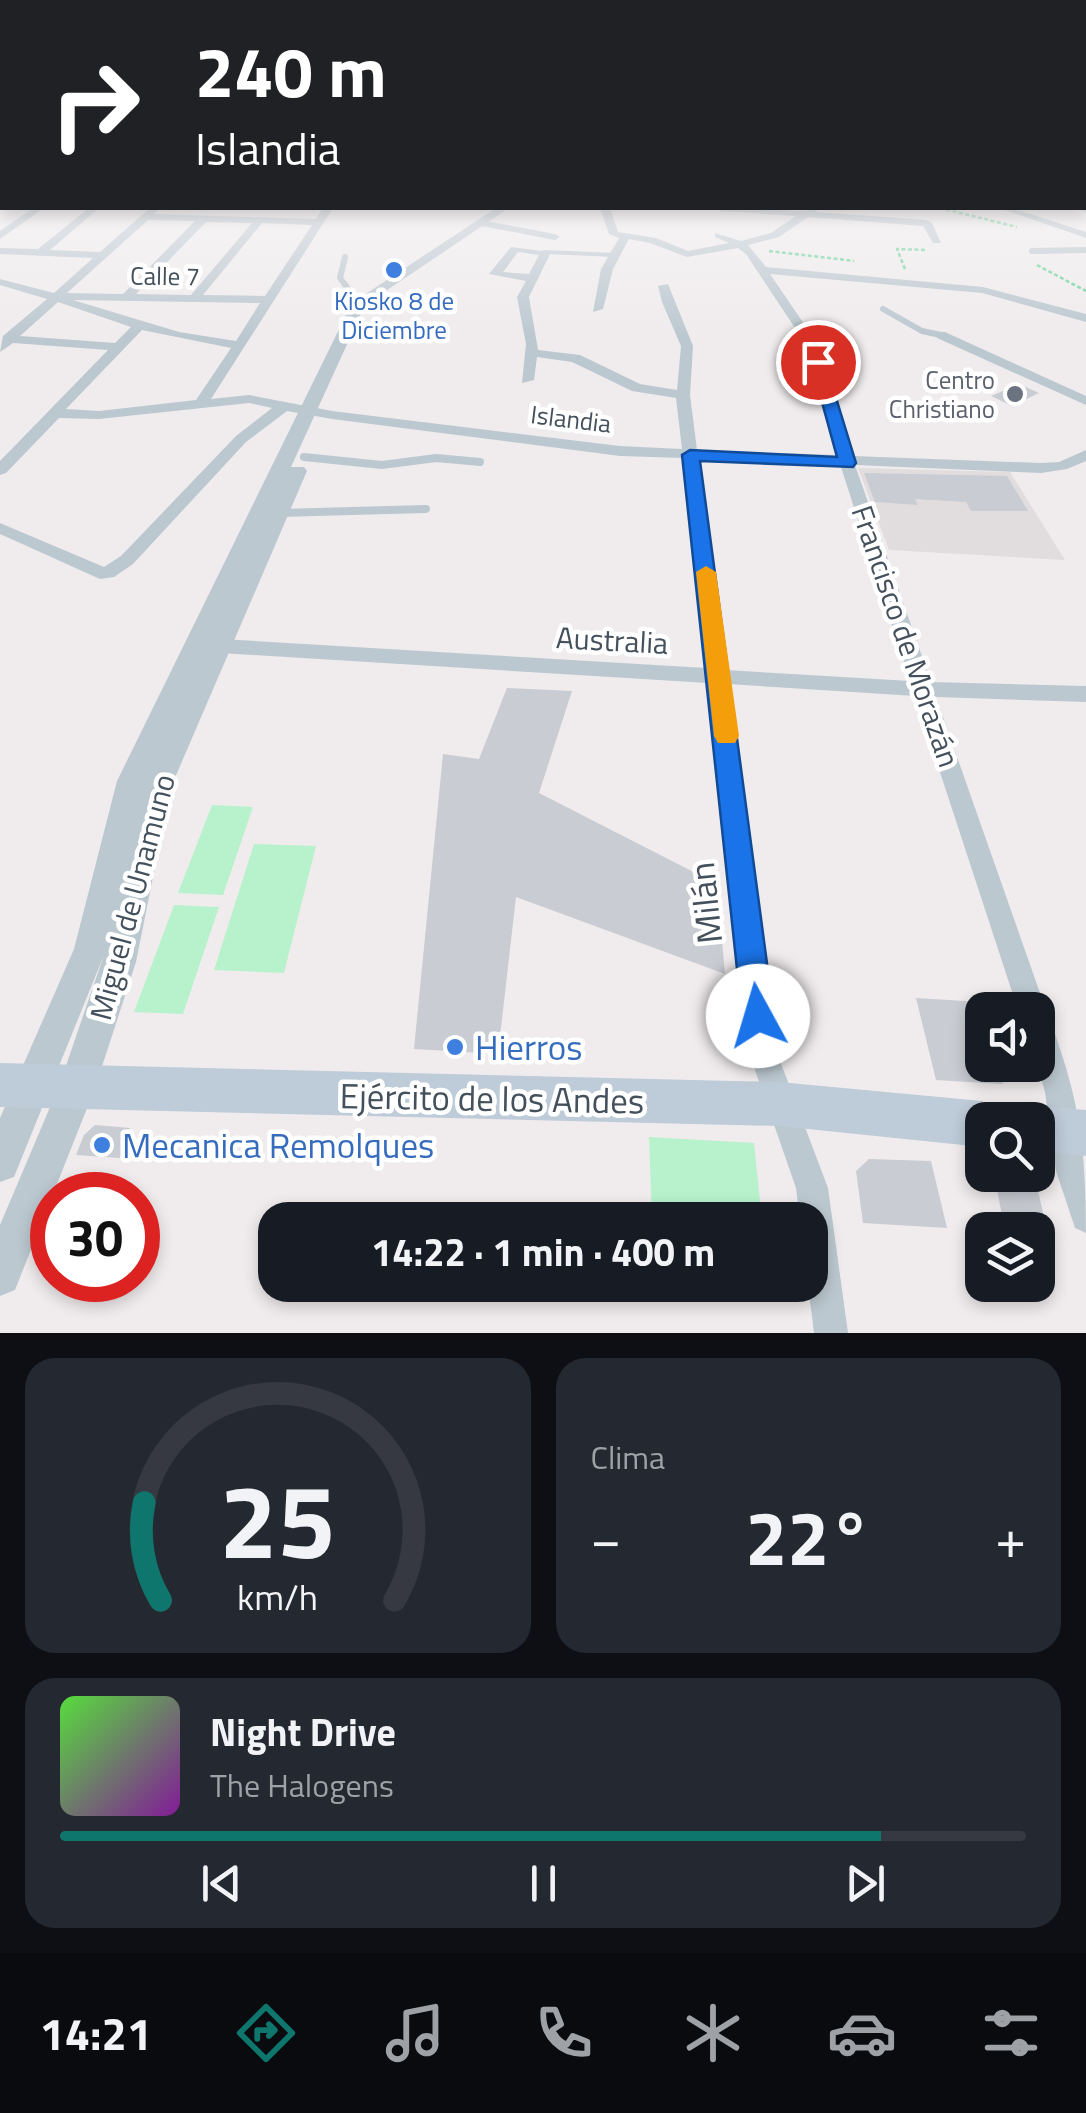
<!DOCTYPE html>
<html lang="es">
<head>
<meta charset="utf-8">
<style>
	body { margin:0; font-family:"Titillium Web",sans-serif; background:#242831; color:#f1f3f6; height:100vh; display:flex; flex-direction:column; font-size:38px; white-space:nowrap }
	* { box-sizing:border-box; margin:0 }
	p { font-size:32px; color:#9ea1a6 }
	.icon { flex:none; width:55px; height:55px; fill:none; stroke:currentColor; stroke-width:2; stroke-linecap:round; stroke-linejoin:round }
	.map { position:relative; height:1333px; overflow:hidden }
	.sheet { display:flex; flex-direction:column; gap:25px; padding:25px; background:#0d0f14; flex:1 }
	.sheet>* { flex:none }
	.top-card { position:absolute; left:0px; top:0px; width:1088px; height:210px; box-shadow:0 5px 15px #0003; background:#202124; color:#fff; overflow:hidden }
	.controls { position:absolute; left:965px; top:992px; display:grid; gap:20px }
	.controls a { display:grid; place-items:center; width:90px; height:90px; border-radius:20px; background:#171b24; box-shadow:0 5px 15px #0003; font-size:50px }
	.speed { position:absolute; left:30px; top:1172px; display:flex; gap:20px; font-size:50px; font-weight:700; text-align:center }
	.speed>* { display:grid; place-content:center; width:130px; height:130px; border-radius:50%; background:#171b24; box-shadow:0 5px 15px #0003; line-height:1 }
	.speed .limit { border:15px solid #d22; background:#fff; color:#111 }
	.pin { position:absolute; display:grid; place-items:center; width:85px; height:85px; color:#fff; margin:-42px; border:5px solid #fff; border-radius:50%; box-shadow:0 2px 10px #0007 }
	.me { position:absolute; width:110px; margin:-55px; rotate:354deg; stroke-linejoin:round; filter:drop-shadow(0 0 8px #0008) }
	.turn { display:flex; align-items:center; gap:35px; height:210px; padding:0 30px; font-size:45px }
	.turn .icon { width:130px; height:130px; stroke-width:2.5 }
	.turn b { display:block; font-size:70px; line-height:85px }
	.big { font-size:75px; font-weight:700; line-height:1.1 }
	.sheet .widget { flex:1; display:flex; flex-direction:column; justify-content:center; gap:15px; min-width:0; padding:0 35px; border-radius:30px; background:#242831 }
	.sheet .dial { align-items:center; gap:0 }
	.dial svg { height:260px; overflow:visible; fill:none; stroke:#363941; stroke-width:7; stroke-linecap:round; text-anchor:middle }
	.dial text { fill:#f1f3f6; stroke:none }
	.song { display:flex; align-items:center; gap:30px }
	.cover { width:120px; height:120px; border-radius:15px; background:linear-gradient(135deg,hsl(110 70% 55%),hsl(290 70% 35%)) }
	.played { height:10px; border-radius:5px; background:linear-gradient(90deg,#0f766e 85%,#363941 85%) }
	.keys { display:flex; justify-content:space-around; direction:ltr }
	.heat { display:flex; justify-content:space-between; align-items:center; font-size:55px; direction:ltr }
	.sheet .tiles { flex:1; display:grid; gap:25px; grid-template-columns:1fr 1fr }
	.widget:last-child { grid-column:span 2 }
	.trip { position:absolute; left:258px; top:1202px; width:570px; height:100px; border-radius:30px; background:#171b24; box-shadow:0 5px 15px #0003; font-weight:700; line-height:100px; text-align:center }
	.tab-bar { display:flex; height:160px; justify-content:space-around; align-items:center; background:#090b0e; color:#9ea1a6 }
	.tab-bar .icon { width:70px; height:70px }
	.tab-bar .selected { color:#0f766e }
	.tab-bar b { font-size:45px; color:#f1f3f6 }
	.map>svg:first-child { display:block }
	.education { fill:#e1ddde }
	.green { fill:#b7f2cc }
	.building { fill:#c9ccd2 }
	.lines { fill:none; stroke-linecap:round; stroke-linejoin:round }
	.path { stroke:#6cd29e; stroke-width:2.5; stroke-dasharray:4 2.5; stroke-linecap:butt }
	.service-far2 { stroke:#bcc8d0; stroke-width:5 }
	.service-far1 { stroke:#bcc8d0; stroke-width:6 }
	.service { stroke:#bcc8d0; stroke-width:8 }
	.pedestrian { fill:#bcc8d0; fill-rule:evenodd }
	.minor { fill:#bcc8d0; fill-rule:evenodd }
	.tertiary { fill:#bcc8d0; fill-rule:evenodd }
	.secondary { fill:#becbd8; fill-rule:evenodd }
	.route { fill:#1a73e8; stroke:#114b97; stroke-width:2.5 }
	.slow { fill:#f59e0b }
	.shop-dot { fill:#3f7fe0; stroke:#fff; stroke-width:4 }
	.worship-dot { fill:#6b7280; stroke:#fff; stroke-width:4 }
	.labels { text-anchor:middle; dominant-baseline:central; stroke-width:9; stroke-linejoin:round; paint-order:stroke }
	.far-street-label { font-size:25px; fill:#44515c; stroke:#fff }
	.far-shop-label { font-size:25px; fill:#366cbe; stroke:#fff }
	.far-worship-label { font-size:25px; fill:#5b616d; stroke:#fff; text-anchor:end }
	.street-label { font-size:30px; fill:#44515c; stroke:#fff }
	.near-street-label { font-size:35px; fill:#44515c; stroke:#fff }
	.near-shop-label { font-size:35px; fill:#366cbe; stroke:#fff; text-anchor:start }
</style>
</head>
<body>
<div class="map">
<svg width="1086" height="1333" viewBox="0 0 1086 1333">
	<rect width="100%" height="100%" fill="#f0eced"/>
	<path class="education" d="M858,468L1010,472L1065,560L889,550Z"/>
	<path class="green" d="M212,805L253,807L223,895L178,893Z
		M254,844L316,846L284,973L214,970Z
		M174,905L219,907L183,1014L134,1012Z
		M649,1137L754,1143L762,1220H652Z"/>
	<path class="building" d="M1019,384L1039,393L1012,406L991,396Z
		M864,473L1007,476L1028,511H971L966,502L915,499L918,505L875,502Z
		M507,688L572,691L539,793L717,884L725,974L516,897L498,1054L414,1049L443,754L479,759Z
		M916,998L982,1002V1065H1019L1002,1084L936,1080Z
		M95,1125L130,1128L120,1158L76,1155L84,1135Z
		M869,1159L931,1161L947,1228L863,1223L856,1171Z
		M994,1175H1028L1036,1182L1047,1230H1005Z"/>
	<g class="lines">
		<path class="path" d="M940,208L1017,227
			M769,251L854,261
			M1037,265L1086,291
			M905,269L897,249L926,250"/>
		<path class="service-far2" d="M1032,251L1086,250"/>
		<path class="service-far1" d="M1032,251L1086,250
			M345,257L340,278L359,303
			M883,309L922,331L941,335"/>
		<path class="service" d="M304,457L382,465L436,458L480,462
			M279,513L426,509"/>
		<path class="pedestrian" d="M543,250L616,253L620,255L616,257L546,254H543Z"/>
		<path class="minor" d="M0,155L2,156V160L0,161Z
			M1085,175H1086V181H1085Z
			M2,188V195L0,196V189Z
			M1085,206H1086V213L1078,208Z
			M33,208H44L0,239V231Z
			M89,208H99L50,250L100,252L150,208H160L154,214L316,219L323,208H333L211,399L249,395L332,411L620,446L682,449L676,398L632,391L572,362L537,357L534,380L522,383L526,344L517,297L526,281L489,274L511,247L551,252L529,297L538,350L580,355L640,384L677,390L681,346L662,302L658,286L668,284L693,346L690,395L697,450L837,455L803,340L746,254L738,248L687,257L650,243L629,239L613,269L603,309L593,312L601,269L619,238L609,234L600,208H610L618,232L656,238L688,251L729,243L715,237V233L741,241L771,233L796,216L721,211L716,208L804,211L820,208L816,212L927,220L932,223L941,243H933L923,226L808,217L779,237L748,245L766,267L983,287L1086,314V322L982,293L770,274L815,340L853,456L1041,463L1059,462L1086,450V461L1067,469L1041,473L855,465L931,682L1086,686V702L936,697L1046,1010L1044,1014C1053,1023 1056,1037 1060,1049C1082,1113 1086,1166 1086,1233L1075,1228L1056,1171L1045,1092L1037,1065L1038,1010H1018L915,696L728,684L777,1053L828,1188L848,1333H814L808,1285L810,1220H800L796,1188L749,1053L708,683L204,652L194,645L204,638L706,668L683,458L620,456L332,419L287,411L246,442L133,564L114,577L100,579L0,534V523L104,567L121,556L236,436L272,408L249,403L99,419L59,418L6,473L0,475V461L108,350L13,343L0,352L3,336L47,299L0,285V279L54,293L93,258L0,254V248L38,249ZM148,220L195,221L123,294L67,293ZM206,222L252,223L191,295L136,294ZM262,223L312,225L265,296L203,295ZM518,252L539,255L529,274L503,272ZM73,300L260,303L236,341L179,332ZM58,302L131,327L115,343L20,336ZM142,330L231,348L196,400L99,411L66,409ZM698,459L840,464L910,681L726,670Z
			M999,208H1012L1086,232V238Z
			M480,220L555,234L560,237L555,240L476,225Z
			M937,332H945L1086,396V405L937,338Z"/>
		<path class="tertiary" d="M496,208H509L365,305L291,467H304L307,471L171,787L136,962L95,1088L15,1290L0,1296V1225L59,1086L104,955L14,1177L0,1182V1118L74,949L117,781L352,303Z"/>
		<path class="secondary" d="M0,1063L779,1082L982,1101L998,1108L1003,1120H982V1147L779,1126L0,1107Z
			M1038,1106L1086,1110V1156L1038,1152V1120H1019L1022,1113Z"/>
	</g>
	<linearGradient id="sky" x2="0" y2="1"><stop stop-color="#7ec4ec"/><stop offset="0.45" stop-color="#f8f6f7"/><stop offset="1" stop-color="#f8f6f7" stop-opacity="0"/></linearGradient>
	<rect width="1086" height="337" fill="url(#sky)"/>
	<path class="route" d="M818,357L825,362L856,463L853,467L700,461L774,1016L769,1027L758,1032L747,1027L742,1016L682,455L690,450L837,457L811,362Z"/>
	<path class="slow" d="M706,566L716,572L739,736L735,743H718L714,736L696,572Z"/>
	<g class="shop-dot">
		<circle cx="394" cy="270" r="10"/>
		<circle cx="455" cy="1047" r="10"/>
		<circle cx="102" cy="1145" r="10"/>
	</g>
	<circle class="worship-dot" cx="1015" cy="394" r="10"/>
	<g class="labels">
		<g class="far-street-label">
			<text transform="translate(165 276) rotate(1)">Calle 7</text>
			<text transform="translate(571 419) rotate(7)">Islandia</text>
		</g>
		<g class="far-shop-label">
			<text x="394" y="301">Kiosko 8 de<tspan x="394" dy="29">Diciembre</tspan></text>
		</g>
		<g class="far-worship-label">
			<text x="995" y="380">Centro<tspan x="995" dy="29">Christiano</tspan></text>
		</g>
		<g class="street-label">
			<text transform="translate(906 636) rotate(71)">Francisco de Morazán</text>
			<text transform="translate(612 640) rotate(3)">Australia</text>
			<text transform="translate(132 897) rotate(-75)">Miguel de Unamuno</text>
		</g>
		<g class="near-street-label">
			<text transform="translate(705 903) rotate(-96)">Milán</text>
			<text transform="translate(492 1098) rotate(1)">Ejército de los Andes</text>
		</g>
		<g class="near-shop-label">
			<text x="475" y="1047">Hierros</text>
			<text x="122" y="1145">Mecanica Remolques</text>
		</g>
	</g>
</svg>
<div class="controls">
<a><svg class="icon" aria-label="sound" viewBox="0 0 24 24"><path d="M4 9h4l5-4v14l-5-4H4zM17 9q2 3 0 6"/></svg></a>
<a><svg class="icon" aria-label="search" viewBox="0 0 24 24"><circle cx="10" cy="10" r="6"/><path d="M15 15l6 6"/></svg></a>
<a><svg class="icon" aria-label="layers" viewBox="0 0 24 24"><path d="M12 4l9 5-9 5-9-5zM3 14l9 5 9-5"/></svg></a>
</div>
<div class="speed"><div class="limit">30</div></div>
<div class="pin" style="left:818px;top:362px;background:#d93025"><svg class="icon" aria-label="arrive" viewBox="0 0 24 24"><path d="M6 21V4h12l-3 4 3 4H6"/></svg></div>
<svg class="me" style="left:758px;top:1016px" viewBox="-20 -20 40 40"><circle r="19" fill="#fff"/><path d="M0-13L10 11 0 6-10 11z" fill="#1a73e8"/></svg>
<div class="trip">14:22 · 1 min · 400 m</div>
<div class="top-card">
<div class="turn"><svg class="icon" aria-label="right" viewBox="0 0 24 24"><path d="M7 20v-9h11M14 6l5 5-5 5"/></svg><div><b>240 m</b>Islandia</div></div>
</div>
</div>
<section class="sheet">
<div class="tiles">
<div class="widget dial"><svg viewBox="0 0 100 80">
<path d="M14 69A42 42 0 1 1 86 69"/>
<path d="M14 69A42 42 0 0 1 9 39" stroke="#0f766e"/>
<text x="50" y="56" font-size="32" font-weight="700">25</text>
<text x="50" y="72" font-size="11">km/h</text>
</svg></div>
<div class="widget"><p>Clima</p>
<div class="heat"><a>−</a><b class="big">22°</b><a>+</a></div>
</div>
<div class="widget">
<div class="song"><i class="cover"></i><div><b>Night Drive</b><p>The Halogens</p></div></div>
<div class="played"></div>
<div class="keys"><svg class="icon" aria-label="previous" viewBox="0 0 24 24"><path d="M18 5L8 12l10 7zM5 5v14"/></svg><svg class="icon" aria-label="pause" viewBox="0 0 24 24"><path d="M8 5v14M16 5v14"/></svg><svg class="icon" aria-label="next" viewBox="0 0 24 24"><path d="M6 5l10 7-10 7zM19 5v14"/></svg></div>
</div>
</div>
</section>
<nav class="tab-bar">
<b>14:21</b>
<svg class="icon selected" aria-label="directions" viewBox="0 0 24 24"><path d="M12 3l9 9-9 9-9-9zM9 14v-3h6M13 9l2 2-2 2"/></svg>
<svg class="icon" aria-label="music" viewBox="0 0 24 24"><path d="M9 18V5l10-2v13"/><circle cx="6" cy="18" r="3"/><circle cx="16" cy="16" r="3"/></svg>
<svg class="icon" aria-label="phone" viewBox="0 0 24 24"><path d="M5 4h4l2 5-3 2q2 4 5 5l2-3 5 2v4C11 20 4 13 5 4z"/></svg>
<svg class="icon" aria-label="climate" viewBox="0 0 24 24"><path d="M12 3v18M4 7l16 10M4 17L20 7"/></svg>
<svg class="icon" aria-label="car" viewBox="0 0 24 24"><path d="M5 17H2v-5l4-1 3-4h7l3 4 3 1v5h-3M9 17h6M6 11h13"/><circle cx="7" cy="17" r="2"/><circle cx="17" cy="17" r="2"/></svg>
<svg class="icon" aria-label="filters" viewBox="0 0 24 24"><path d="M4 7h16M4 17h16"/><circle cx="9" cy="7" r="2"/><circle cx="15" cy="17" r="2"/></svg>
</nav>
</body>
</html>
